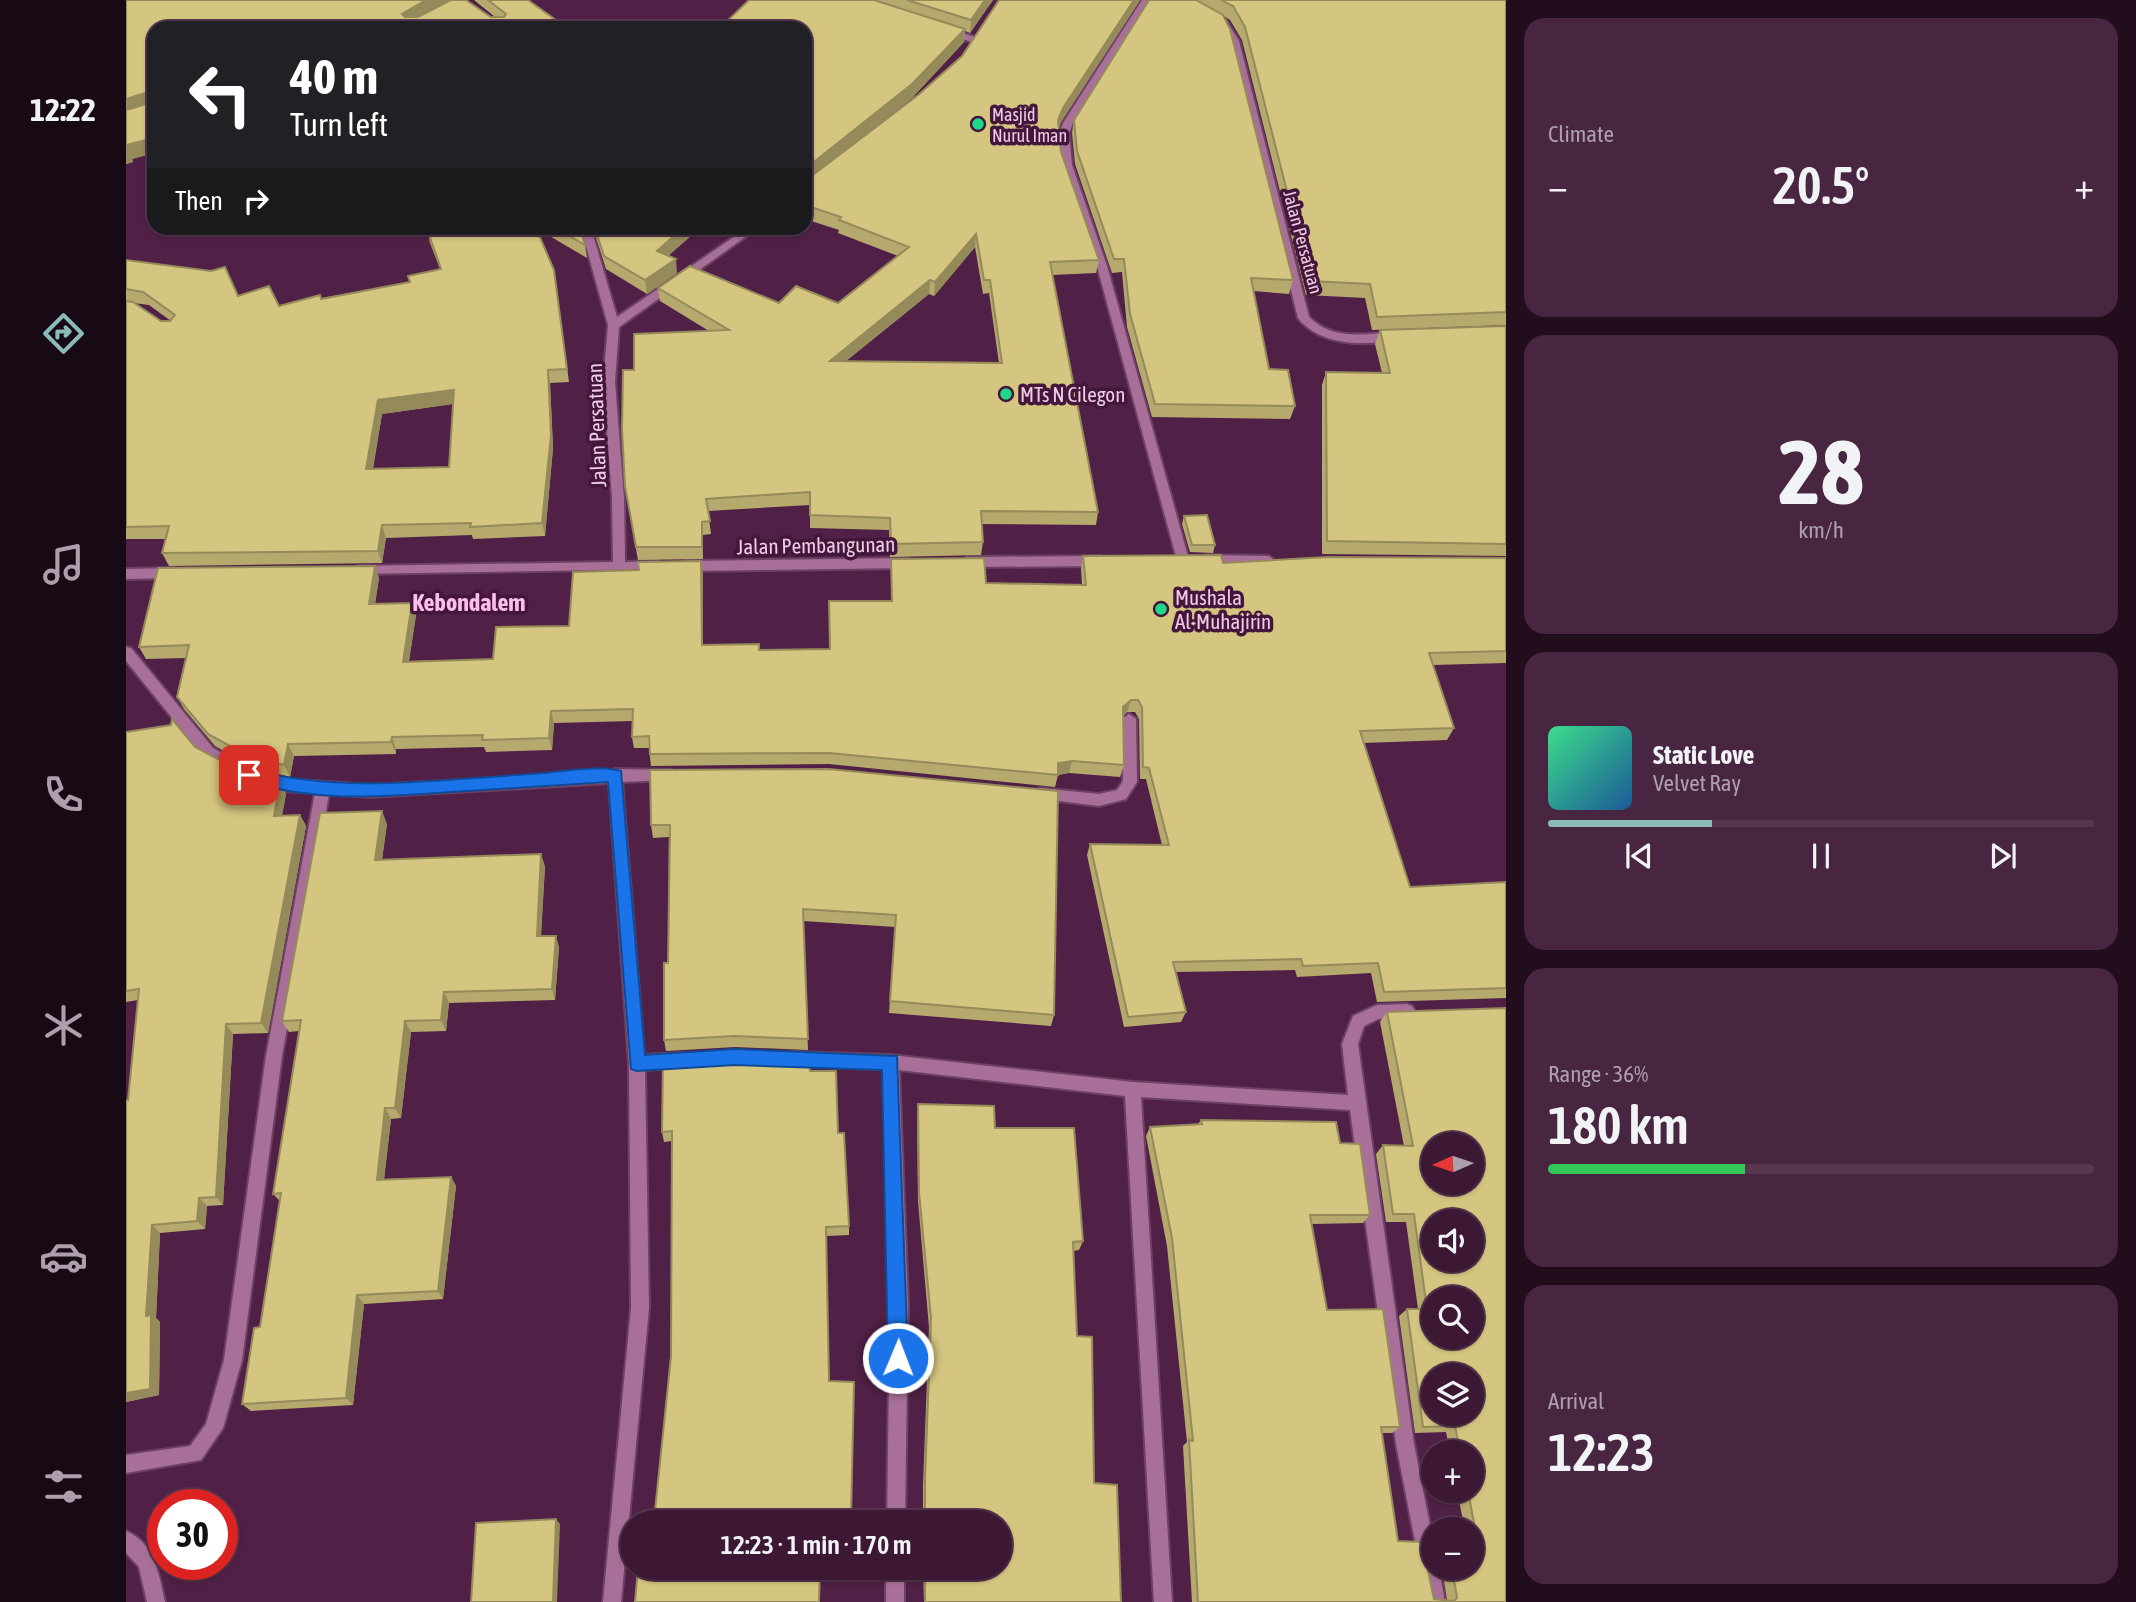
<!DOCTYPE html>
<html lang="en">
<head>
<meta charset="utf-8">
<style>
	body { margin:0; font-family:"Asap Condensed",sans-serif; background:#482540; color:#f1f3f6; height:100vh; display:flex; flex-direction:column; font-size:26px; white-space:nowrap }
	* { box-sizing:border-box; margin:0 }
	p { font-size:23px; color:#ada0ac }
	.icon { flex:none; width:38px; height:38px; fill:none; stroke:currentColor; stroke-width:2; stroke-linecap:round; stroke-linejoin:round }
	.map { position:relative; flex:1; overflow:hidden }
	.panel { display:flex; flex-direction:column; gap:18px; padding:18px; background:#220d1d; width:630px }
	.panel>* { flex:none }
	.banner { position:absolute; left:21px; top:21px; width:665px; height:214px; border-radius:21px; box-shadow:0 2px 5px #0004,0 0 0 2px #56374f; background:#202124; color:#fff; overflow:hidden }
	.needle { width:46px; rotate:267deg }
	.controls { position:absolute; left:1295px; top:1132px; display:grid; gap:14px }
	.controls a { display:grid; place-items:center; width:63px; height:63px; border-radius:50%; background:#3d1834; box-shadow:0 2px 5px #0004,0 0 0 2px #56374f; font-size:35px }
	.speed { position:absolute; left:21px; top:1489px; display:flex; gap:14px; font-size:35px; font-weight:700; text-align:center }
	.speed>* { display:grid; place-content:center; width:91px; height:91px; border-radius:50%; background:#3d1834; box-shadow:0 2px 5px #0004,0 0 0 2px #56374f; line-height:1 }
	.speed .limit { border:10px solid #d22; background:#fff; color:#111 }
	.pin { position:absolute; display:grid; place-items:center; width:60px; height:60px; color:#fff; margin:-30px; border-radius:14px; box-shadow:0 4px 10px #0006 }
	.me { position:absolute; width:77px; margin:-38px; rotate:1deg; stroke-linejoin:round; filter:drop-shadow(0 0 5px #0008) }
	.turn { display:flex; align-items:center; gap:24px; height:147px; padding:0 28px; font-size:32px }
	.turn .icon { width:91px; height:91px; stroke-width:2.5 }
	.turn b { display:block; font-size:49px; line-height:60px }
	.then { display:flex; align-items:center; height:66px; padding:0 28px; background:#0003; gap:14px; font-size:26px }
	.big { font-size:52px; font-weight:600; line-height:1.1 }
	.panel .widget { flex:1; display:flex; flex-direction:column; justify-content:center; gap:10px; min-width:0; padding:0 24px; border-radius:21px; background:#482540 }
	.panel .dial { align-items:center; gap:0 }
	.dial b { font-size:91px; line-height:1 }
	.song { display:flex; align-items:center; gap:21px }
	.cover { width:84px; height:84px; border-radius:10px; background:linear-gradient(135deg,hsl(150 70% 55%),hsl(210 70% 35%)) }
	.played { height:7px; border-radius:4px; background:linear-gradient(90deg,#8bbbb9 30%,#56374f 30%) }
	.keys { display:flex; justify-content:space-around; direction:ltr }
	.heat { display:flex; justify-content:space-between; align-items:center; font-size:38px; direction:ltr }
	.charge { height:10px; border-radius:5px; background:linear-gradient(90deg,#34c759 36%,#56374f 0) }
	.trip { position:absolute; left:494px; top:1510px; width:392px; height:70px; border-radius:35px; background:#3d1834; box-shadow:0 2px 5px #0004,0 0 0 2px #56374f; font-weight:600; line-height:70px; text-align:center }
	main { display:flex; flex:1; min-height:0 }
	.dock { display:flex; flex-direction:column; width:126px; justify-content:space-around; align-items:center; background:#180a15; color:#ada0ac }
	.dock .icon { width:49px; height:49px }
	.dock .current { color:#8bbbb9 }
	.dock b { font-size:32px; color:#f1f3f6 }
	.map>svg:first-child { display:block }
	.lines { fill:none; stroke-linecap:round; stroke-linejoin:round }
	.minor-casing { stroke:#6c4163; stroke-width:4 }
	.minor { fill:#a87099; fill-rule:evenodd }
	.wall { fill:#b6a96e; fill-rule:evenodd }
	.shaded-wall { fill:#948a5a }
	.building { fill:#d4c580; stroke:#948a5a; stroke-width:2; fill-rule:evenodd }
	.route { fill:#1a73e8; stroke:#114b97; stroke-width:2 }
	.poi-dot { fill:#1fd887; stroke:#45163b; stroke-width:2.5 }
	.labels { text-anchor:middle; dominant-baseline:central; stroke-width:7; stroke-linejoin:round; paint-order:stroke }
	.far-poi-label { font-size:18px; fill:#eccde2; stroke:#45163b; text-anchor:start }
	.far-street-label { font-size:18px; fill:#eccde2; stroke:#45163b }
	.poi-label { font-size:21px; fill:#eccde2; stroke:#45163b; text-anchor:start }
	.street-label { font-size:21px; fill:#eccde2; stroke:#45163b }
	.quarter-label { font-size:24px; font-weight:bold; fill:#fbbeea; stroke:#45163b }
</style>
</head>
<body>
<main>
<nav class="dock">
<b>12:22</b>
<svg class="icon current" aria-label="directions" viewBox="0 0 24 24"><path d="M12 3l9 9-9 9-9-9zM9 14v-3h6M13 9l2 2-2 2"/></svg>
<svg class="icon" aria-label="music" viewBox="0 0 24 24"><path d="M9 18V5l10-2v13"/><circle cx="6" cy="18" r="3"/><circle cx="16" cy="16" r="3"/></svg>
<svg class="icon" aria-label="phone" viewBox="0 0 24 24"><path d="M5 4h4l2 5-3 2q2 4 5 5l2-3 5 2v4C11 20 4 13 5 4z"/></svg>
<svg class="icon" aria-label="climate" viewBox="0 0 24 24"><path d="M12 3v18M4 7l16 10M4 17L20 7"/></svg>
<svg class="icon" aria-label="car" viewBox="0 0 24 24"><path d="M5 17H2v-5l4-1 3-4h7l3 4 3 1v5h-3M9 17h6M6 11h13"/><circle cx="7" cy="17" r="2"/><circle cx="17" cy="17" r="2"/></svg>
<svg class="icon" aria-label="filters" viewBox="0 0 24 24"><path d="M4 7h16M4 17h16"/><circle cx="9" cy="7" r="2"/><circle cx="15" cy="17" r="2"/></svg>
</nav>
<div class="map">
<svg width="1380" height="1602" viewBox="0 0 1380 1602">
	<rect width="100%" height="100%" fill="#512046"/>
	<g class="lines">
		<defs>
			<path id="minor" d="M1016,0H1026L947,123L943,133L946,165L981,266L1063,560L1057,565L1051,560L971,266L936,165L933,133L937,123Z
				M1094,20H1100L1113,41L1183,317C1207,341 1239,334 1270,332L1274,333V339C1241,346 1195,347 1172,318L1103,41L1092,22Z
				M821,28L852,38L854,40L849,43L818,33L816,31Z
				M455,228H465L491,317L621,228H632L493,327L489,382L498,498L499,562L531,561L535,563L537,566L535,569L228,574L226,571L228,568L232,566L487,562L486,498L477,382L482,325Z
				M1079,555L1143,556L1149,561L1143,566L1079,565L1073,560Z
				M975,556L981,561L975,566L841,567L835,562L841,557Z
				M782,558L788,563L782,568L558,571L552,566L558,561Z
				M48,568L54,573L48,578L0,579V569Z
				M0,647L5,648L87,748L127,770L158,779L244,785L484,772L489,769L546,770L548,774L546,778L541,780L496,782L518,1055L556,1053L562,1055L564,1060L562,1065L556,1067L519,1070L523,1308L495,1602H477L505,1308L503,1063L483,783L244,797L203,794L156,1056L116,1360L97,1428L75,1460L0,1473V1455L64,1446L80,1424L98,1360L140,1056L189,793L158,791L123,781L77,756L0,661Z
				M1003,714L1010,719L1011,782L1000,799L973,806L909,798L907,794L909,790L914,788L973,794L991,790L997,781L996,719Z
				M1281,1004L1286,1006L1289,1011L1286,1016L1252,1019L1238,1026L1232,1044L1288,1444L1307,1541V1568H1313L1319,1602H1301L1270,1444L1224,1110L1015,1097L1046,1602H1028L999,1096L773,1070L782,1304L779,1522H761L764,1304L757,1069L667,1066L661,1064L659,1059L661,1054L667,1052L765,1055L1007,1082L1222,1095L1216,1044L1227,1016L1251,1005Z
				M0,1531C29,1543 33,1575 39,1602H21L13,1567L0,1553Z
				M760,1568H778V1602H760Z"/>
		</defs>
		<use href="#minor" class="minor-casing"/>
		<use href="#minor" class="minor"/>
	</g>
	<path class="wall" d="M0,0L318,4L365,17H369L348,0H405L403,1L441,28H28V153L6,159L7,162L0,164Z
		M623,0H867L844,33L839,31L838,42L786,98L727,144L792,95L836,56L873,0H1014L935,122L933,127L935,152L973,260L970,273L926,275L972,512L970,525L855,524L857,542L855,555L764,557L763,530L684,528V505L582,511L585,534L577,535V559L512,560L501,499L508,370L583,331L534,301L532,288L653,303H712L772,256L712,233L713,230L679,219V28ZM849,247L857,294L863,293L873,363L720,361L803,294L808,296Z
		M1023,0H1380V325L1246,330L1239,298L1180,295L1116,40L1104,20L1098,16L1167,280L1163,294L1127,291L1143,369L1169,406L1164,419L1026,417L1001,327L996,272L986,273L949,164L946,133L948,120Z
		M308,228H454L459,245L461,258L410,228L430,283L443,382L424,383L427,448L419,536L347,539L346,535L260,538L256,563L43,566L36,553L40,539H0V260L112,296L153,306L283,282L314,269L304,243L301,229ZM8,303L23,305L45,321H35ZM327,404L323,467L247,469L256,414Z
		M467,228H574L542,256L551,273L521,294L480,269Z
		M1380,326V556L1196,554V385L1200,372L1256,373L1249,344L1254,330Z
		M1058,516L1089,545L1087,553L1064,552L1056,524Z
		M957,556L1097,563L1380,558V663L1307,665L1328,728L1321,740L1237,743L1284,887L1380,882V998L1251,1002L1245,973L1171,977L1169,970L1050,972L1060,1012L1055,1022L998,1027L961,855L964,844L1036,845L1020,779H1014L1013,719L1009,712H1001L997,716L998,765L994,777L943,773L932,775L929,787L703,764L525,766L523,748H508L506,737L507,721L428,723L426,750L360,752L358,747L270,749V754L168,756L164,777L128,768L89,746L58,709L51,697L60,658L20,659L13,647L253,578L249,604L286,603L290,615L283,661L367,659L443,626L577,574V645L633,650L704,649L765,601V559L860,583L956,585L955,569Z
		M0,732L69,747L116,772L160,794L156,815H174L180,826L142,1033L107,1034L97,1205L81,1206L79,1229L34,1233L30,1318L34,1322L33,1395L0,1402V1100H2L12,1000L0,1002Z
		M703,769L928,1015L925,1026L763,1013L769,927L677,921L682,1050L609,1047L540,1051L538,1040L542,963L543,837L527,838L525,825Z
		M261,824L256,860L419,866L415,936L433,947L429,1000L323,1003L320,1031L285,1032L275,1118L265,1119L258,1179L325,1177L330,1186L317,1299L238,1304L227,1405L125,1411L116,1404L134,1327L154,1201L147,1194L173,1031L163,1032L156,1021Z
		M1261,1012L1380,1602H1066L1057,1446L1061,1442L1041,1246L1020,1136L1024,1127L1072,1124L1075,1120L1214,1143L1244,1215L1237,1223L1186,1224L1201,1310L1274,1427L1266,1433H1256L1272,1541L1308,1599L1321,1600L1316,1568H1346V1530H1339L1331,1491H1346V1452H1324L1320,1432L1289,1433L1273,1316L1281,1309H1292L1280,1222H1260L1250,1154L1257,1145L1278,1146L1254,1022Z
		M684,1071L712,1133L723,1226V1235L700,1236L703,1381L725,1518L724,1522L528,1520L545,1356L546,1141L538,1142L536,1132Z
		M792,1104L869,1128L957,1241L953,1250L947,1251L951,1336L968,1483L995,1602H798L797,1568H873V1522H797V1485L803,1327L792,1201L791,1114Z"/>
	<path class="shaded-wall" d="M300,0H324L279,28L276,14Z
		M859,0H867L844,33L845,20Z
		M1008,0H1014L935,122L930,133L932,120L937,108Z
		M839,29L838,42L786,98L679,183V169Z
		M22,92L27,105L0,114V99Z
		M28,138V153L6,159L7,162L0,164V145Z
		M557,228H574L532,264L531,251Z
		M850,234L849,247L808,296L809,282Z
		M550,259L551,273L521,294L519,280Z
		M804,280L803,294L704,374V361Z
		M422,370L424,383L427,448L419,536L416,523Z
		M328,390L332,403L256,414L244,482L240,469L252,400Z
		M576,522L577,535V559L576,547Z
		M256,525L260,538L256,563L252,551Z
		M575,561L577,574V657L576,645Z
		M249,566L253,578L247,616L243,604Z
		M286,603L290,615L281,674L277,662Z
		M1005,700L1001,712L993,719L997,707Z
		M425,711L428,723L426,750L423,738Z
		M266,737L270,749V754L265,742Z
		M162,744L168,756L164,777L158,765Z
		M946,761L943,773L930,775L932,763Z
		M154,782L160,794L154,827L148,816Z
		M256,811L261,824L254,872L249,860Z
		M174,815L180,826L142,1033L135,1023Z
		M415,854L419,866L414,948L411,936Z
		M430,936L433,947L429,1000L426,989Z
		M318,992L323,1003L320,1031L315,1020Z
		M279,1021L285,1032L275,1118L269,1108Z
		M100,1024L107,1034L97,1205L90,1197Z
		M259,1108L265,1119L257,1189L251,1180Z
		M325,1177L330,1186L317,1299L312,1291Z
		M73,1198L81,1206L79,1229L71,1221Z
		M26,1225L34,1233L30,1318L34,1322L33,1395L0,1402V1393L20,1316Z
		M231,1295L238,1304L227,1405L220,1398Z
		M430,1519L434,1524L431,1602H427Z"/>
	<path class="building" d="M0,0H300L276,14L279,17H292L325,0H340L365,17H378L380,14L362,0H402L441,28H28V138L0,145L1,149H0V110L24,103L26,95L22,92L0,99Z
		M623,0H748L839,29L786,84L679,169V28H594Z
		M781,0H859L845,20Z
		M873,0H1008L937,108L932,120L935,152L973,260L924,262L972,512L855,511L857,542L765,544L764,518L684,515V492L580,499L584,521L576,522V547H510L499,486L496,429L497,370H508V334L603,330L532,288L564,266L653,303L670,286L712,303L783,247L713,220L715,217L679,205V181L792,95L836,56ZM850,234L858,280H864L876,363L704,361L804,280L809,282Z
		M1023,0H1070L1097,15L1104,29L1167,280L1125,278L1143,369L1162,370L1169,406L1029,404L1004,314L998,259H988L951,151L948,120Z
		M1095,0H1380V312L1251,317L1244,284L1184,281L1119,27L1107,6Z
		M308,228H410L428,270L441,369L422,370L425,435L416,523L344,527L345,523L256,525L252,551L36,553L43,526L0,527V301L7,302L35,321H44L49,315L17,292L0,289V260L85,271L99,267L112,296L143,286L153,306L194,295L195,299L284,282L282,276L315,269L301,229ZM328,390L323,467L240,469L252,400Z
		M430,228H454L459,245Z
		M469,228H557L531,251L550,259L519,280L478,256Z
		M1380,326V544L1201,541L1200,372L1264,373L1254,330Z
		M1081,515L1089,545H1066L1058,516Z
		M1095,555L1097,563L1201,557L1380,558V651L1303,653L1328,728L1234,731L1284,887L1380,882V988L1258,992L1252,963L1177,966L1175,959L1047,962L1060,1012L1002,1017L964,844L1043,845L1023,768L1017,767L1016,707L1012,700H1005L997,707L998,765L946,761L932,763V775L703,753L524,754L523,736L506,737L507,709L425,711L423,738L356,740L357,735L266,737L265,742L162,744L158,765L122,756L82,734L51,697L63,645L13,647L32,568L249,566L243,604L286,603L277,662L367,659L370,627L443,626L447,572L513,570L512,562L575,561L576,645L633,644V650L704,649L703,601H766L765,559L858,558L860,583L960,585L957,556Z
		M46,719L69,747L116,772L154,782L148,816L174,815L135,1023L100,1024L90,1197L73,1198L71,1221L26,1225L20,1316L25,1315L24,1389L0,1393V1100H2L13,989L0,991V732L45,725Z
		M703,769L932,791L928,1015L764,1001L770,915L677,909L682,1039L608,1036L538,1040V963H542L544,825H525L524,770Z
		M256,811L249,860L415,854L411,936H430L426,989L318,992L315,1020L279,1021L269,1108H259L251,1180L325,1177L312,1291L231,1295L220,1398L116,1404L128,1328L134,1327L155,1193L147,1194L175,1020L156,1021L194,813Z
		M1380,1008V1602H1072L1063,1440L1067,1441L1046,1238L1024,1127L1076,1124L1075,1120L1210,1122L1214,1143L1234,1144L1244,1215H1184L1201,1310L1257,1309L1274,1427H1255L1272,1541L1296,1542L1308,1599L1328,1601L1331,1598L1326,1568H1346V1544H1352L1342,1491H1346V1452H1334L1329,1426L1297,1427L1281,1309H1301L1288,1214H1267L1257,1145L1287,1146L1261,1012ZM1307,1144H1346V1183H1307ZM1307,1222H1346V1260H1307ZM1307,1298H1346V1337H1307ZM1307,1376H1346V1414H1307Z
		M608,1056L683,1058L684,1071H710L712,1133H718L723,1226L700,1227L703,1381L728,1382L725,1518L694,1516V1522H516V1520H528L545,1356L546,1131L536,1132L537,1060Z
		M792,1104L868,1106L869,1128H948L957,1241L947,1242L951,1336L966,1337L968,1483L991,1485L995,1602H799V1568H873V1522H799V1479L805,1318L793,1192Z
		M430,1519L427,1602H345L350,1523Z
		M512,1568H694L693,1602H509Z"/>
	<path class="route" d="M123,769C216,794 310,780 404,774C427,773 474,764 495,771L519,1055L609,1049L771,1056L782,1358L779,1365L772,1368L765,1365L762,1358L756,1070L609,1065L511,1071L505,1069L482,782C430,785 378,789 326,792C255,797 186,803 118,780L115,775Z"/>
	<g class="poi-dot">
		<circle cx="852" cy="124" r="7"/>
		<circle cx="880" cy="394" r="7"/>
		<circle cx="1035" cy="609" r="7"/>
	</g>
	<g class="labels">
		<g class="far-poi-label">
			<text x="866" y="114">Masjid<tspan x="866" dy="21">Nurul Iman</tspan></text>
		</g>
		<g class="far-street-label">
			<text transform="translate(1177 242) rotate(75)">Jalan Persatuan</text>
		</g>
		<g class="poi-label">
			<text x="894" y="394">MTs N Cilegon</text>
			<text x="1049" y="597">Mushala<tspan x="1049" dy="24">Al-Muhajirin</tspan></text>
		</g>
		<g class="street-label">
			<text transform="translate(470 425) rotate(-92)">Jalan Persatuan</text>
			<text transform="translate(690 545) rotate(-1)">Jalan Pembangunan</text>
		</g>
		<g class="quarter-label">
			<text x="343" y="602">Kebondalem</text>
		</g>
	</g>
</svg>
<div class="controls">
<a><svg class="needle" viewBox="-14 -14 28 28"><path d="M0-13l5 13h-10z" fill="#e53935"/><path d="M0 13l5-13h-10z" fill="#ada0ac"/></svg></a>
<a><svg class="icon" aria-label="sound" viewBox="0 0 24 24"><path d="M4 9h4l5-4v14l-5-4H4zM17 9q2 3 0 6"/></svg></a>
<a><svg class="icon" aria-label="search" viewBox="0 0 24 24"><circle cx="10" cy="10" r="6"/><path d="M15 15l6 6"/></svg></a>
<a><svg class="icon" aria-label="layers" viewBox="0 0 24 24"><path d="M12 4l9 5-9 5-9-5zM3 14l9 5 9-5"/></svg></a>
<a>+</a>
<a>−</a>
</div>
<div class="speed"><div class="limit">30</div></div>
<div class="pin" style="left:123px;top:775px;background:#d93025"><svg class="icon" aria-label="arrive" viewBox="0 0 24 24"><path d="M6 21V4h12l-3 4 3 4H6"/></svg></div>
<svg class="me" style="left:772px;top:1358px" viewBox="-20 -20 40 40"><circle r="17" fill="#1a73e8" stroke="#fff" stroke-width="3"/><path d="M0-11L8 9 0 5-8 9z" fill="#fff"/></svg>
<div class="trip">12:23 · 1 min · 170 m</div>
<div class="banner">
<div class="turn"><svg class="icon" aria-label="left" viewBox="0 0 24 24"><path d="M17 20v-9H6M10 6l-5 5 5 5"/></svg><div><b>40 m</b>Turn left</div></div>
<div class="then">Then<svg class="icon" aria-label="right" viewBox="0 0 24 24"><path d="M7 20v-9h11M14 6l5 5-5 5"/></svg></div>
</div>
</div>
<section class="panel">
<div class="widget"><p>Climate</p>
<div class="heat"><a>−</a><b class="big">20.5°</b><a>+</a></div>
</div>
<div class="widget dial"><b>28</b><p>km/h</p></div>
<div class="widget">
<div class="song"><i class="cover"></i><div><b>Static Love</b><p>Velvet Ray</p></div></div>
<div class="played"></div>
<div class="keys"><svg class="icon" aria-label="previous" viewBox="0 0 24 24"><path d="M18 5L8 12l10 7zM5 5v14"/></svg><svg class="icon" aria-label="pause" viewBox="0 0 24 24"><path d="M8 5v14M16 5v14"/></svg><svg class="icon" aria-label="next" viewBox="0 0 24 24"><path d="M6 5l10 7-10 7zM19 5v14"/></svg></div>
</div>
<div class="widget"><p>Range · 36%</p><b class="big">180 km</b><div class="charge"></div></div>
<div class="widget"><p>Arrival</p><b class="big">12:23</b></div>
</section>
</main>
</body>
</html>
